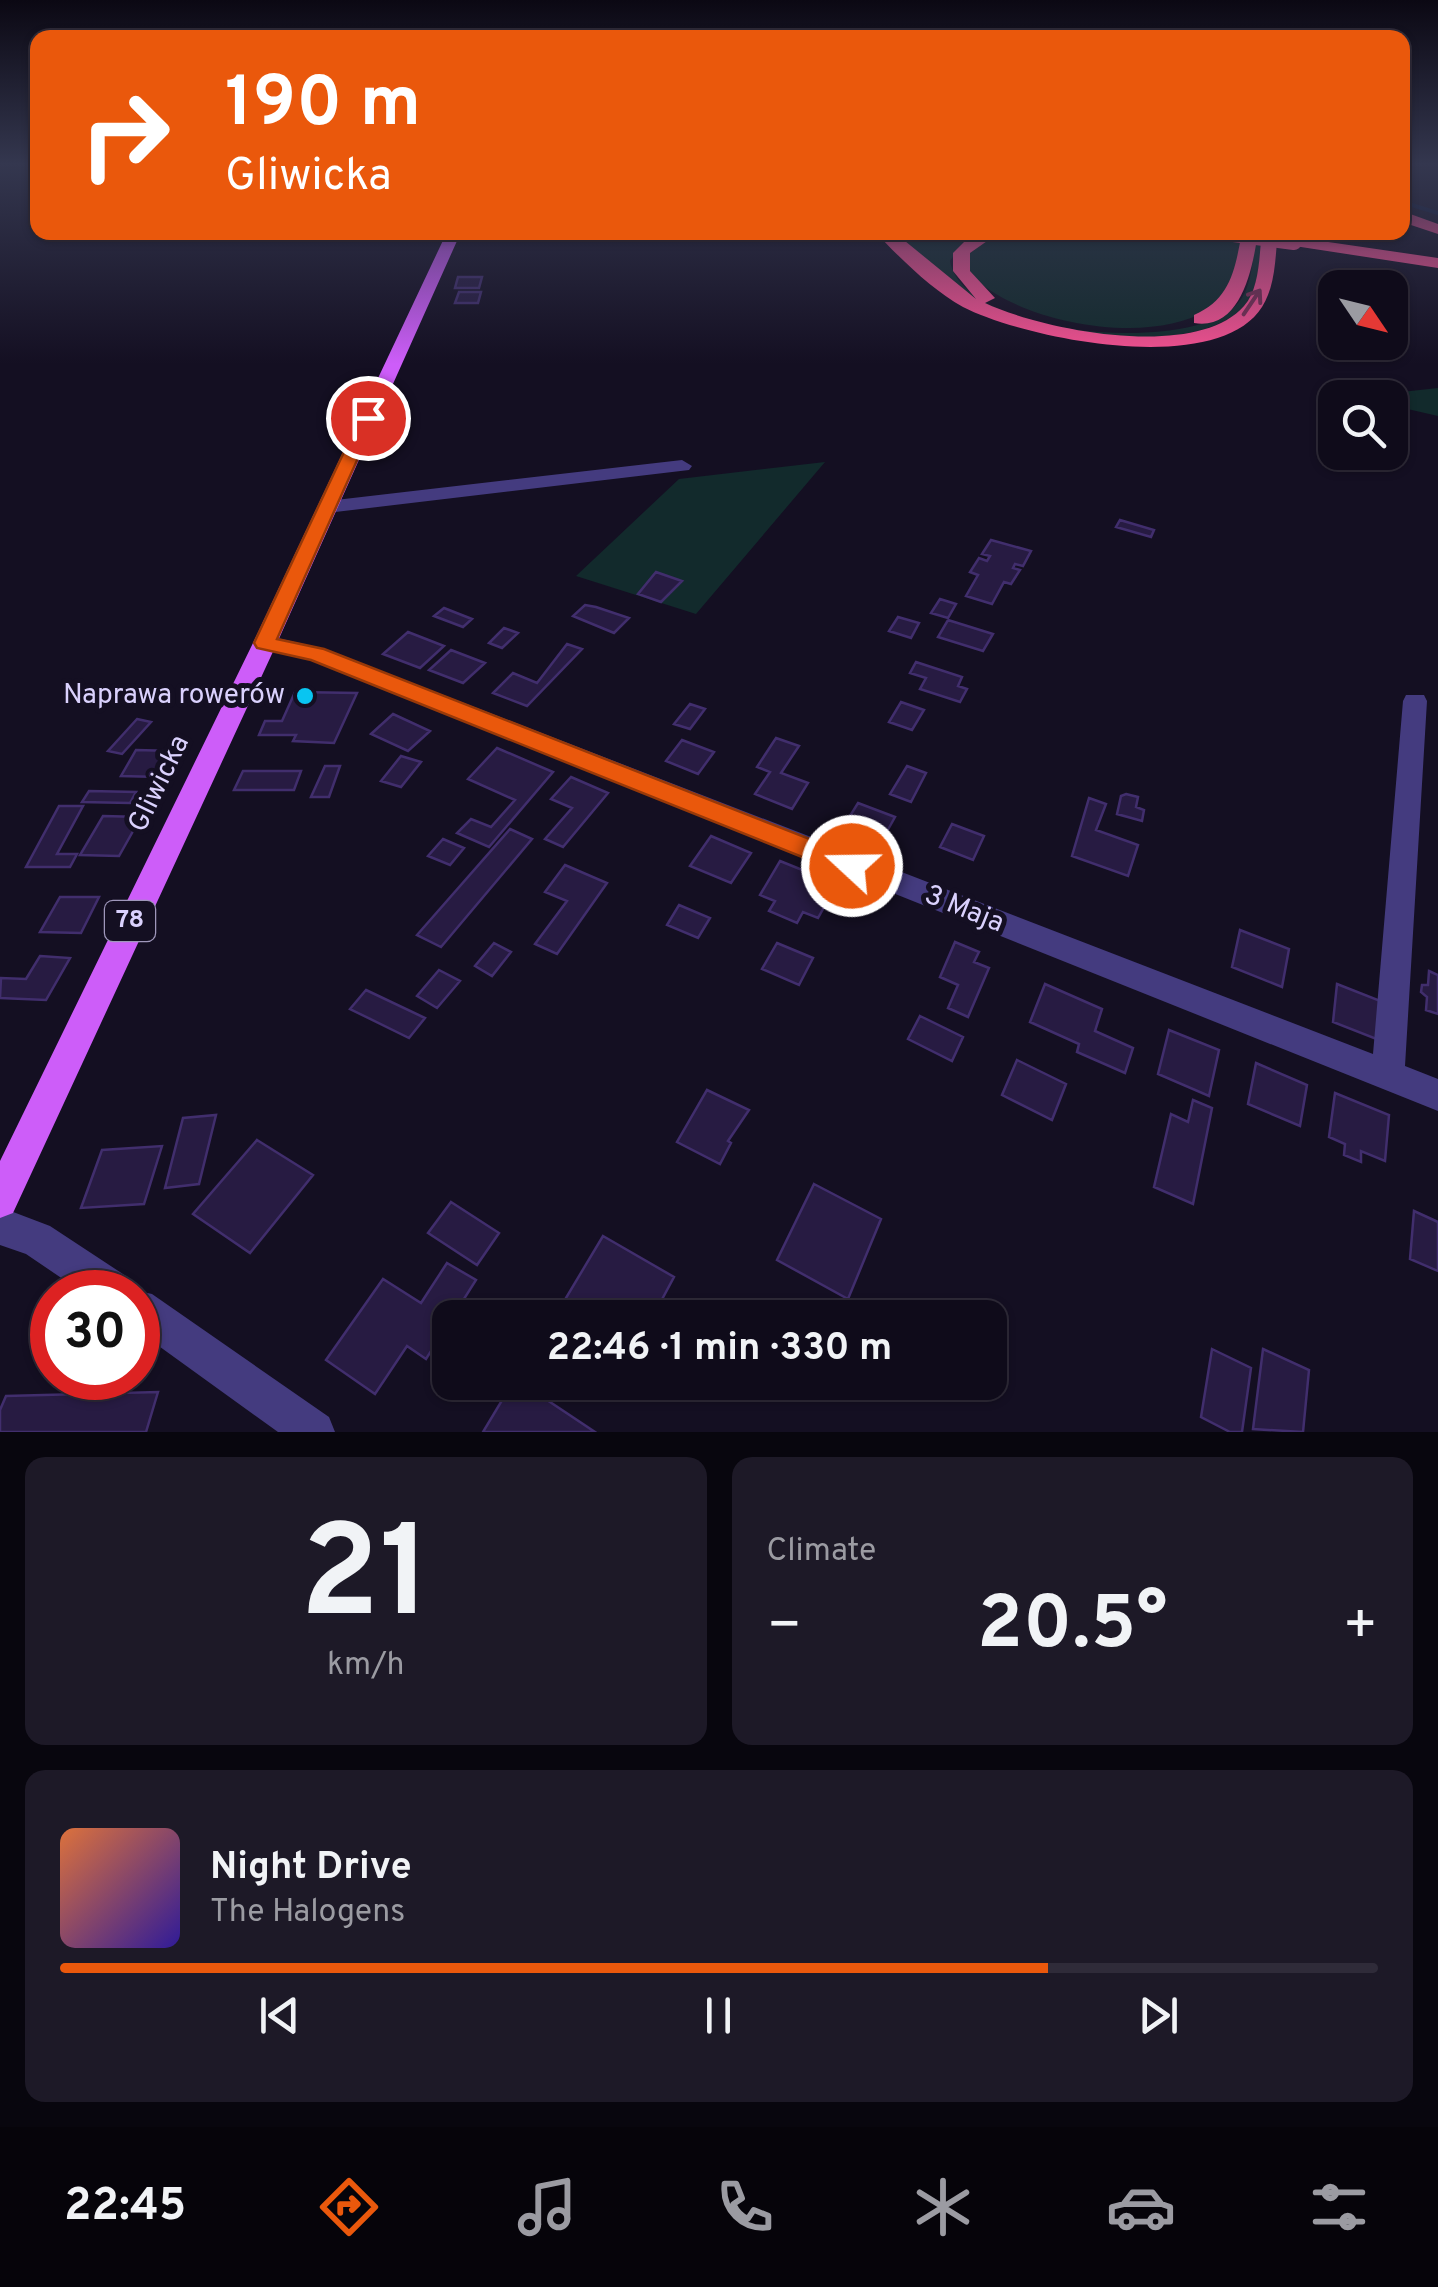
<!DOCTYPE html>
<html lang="en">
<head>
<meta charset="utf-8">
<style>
	body { margin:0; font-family:Overpass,sans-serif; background:#1d1927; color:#f1f3f6; height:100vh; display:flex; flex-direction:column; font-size:38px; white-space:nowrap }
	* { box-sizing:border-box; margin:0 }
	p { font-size:32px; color:#9b9ba2 }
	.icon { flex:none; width:55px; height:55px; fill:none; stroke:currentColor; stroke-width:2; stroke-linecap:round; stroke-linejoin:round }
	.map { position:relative; height:1432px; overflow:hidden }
	.drawer { display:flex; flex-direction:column; gap:25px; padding:25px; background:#08060e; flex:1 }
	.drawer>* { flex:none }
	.hud { position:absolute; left:30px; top:30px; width:1380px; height:210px; border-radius:20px; box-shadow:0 2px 8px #0004,0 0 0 2px #2f2b39; background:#ea580c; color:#fff; overflow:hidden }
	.needle { width:65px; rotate:125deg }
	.tools { position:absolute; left:1318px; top:270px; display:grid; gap:20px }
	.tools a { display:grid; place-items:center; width:90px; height:90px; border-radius:20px; background:#0f0b1a; box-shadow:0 2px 8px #0004,0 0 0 2px #2f2b39; font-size:50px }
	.speed { position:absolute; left:30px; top:1270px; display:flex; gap:20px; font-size:50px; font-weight:700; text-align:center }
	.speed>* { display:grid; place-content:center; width:130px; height:130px; border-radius:50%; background:#0f0b1a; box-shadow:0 2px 8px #0004,0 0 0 2px #2f2b39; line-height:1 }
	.speed .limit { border:15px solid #d22; background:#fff; color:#111 }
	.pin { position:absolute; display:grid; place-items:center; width:85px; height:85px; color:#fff; margin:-42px; border:5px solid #fff; border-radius:50%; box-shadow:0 2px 10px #0007 }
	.me { position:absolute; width:110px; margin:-55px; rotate:291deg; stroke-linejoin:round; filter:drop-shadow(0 0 8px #0008) }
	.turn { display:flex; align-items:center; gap:35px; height:210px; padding:0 30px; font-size:45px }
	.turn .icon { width:130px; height:130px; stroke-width:2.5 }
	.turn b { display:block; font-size:70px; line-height:85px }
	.big { font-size:75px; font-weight:700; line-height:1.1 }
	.drawer .widget { flex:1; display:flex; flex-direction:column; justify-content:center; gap:15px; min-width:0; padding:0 35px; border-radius:20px; background:#1d1927 }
	.drawer .dial { align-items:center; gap:0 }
	.dial b { font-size:130px; line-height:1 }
	.song { display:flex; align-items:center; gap:30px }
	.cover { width:120px; height:120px; border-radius:15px; background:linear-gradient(135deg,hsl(20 70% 55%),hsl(250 70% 35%)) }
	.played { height:10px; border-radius:5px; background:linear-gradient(90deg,#ea580c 75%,#2f2b39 75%) }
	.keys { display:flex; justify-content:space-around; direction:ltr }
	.heat { display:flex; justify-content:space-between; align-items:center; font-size:55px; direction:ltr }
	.drawer .tiles { flex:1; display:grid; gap:25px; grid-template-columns:1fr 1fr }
	.widget:last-child { grid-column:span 2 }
	.trip { position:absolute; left:432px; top:1300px; width:575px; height:100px; border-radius:20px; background:#0f0b1a; box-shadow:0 2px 8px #0004,0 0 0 2px #2f2b39; font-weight:700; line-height:100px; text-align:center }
	.tab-bar { display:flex; height:160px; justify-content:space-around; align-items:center; background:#06040a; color:#9b9ba2 }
	.tab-bar .icon { width:70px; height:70px }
	.tab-bar .on { color:#ea580c }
	.tab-bar b { font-size:45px; color:#f1f3f6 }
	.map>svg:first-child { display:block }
	.green { fill:#122a2c }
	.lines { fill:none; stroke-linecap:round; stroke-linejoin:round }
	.stream { stroke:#0b193e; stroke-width:4 }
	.building { fill:#271b42; stroke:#412e6d; stroke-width:2.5 }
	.minor { fill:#443b7f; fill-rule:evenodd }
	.major { fill:#cd5df9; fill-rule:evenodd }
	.highway { fill:#f85192; fill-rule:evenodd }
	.highway-bridge { stroke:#f85192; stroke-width:16 }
	.oneway { stroke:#7b2d54 }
	.route { fill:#ea580c; stroke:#983908; stroke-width:2.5 }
	.poi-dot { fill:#09c5f1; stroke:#140f22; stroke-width:4 }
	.labels { text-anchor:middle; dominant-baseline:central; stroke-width:10; stroke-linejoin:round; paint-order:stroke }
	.shield { fill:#140f22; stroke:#9f97bb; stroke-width:2.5 }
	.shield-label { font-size:25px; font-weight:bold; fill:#dad1fd }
	.poi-label { font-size:28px; fill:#dad1fd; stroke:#140f22; text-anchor:end }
	.street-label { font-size:28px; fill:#dad1fd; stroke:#140f22 }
</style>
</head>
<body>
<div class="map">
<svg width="1438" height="1432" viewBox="0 0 1438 1432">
	<rect width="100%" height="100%" fill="#140f22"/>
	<path class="green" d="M1164,232L1241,243C1235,269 1232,294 1207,310C1149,347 1013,323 969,272V254L984,241L1006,233Z
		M890,233H981L963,242L950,261C963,337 1193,356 1238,303C1251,289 1252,264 1255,245L1262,246C1258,265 1258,289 1245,305C1200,359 1035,336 981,303C949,284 920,256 890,233Z
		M1438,388V416L1390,405V398L1356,397Z
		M825,462L696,614L576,576L679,479Z"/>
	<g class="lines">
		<path class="stream" d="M1402,202L1438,213"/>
	</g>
	<path class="building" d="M458,277H482L479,288H455Z
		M459,292H481L478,303H455Z
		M1120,520L1154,530L1151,537L1116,527Z
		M991,540L1031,551L1023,566L1015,564L1013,568L1020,570L1011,584L1004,582L992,604L966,596L978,575L970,572L979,558L987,561L990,556L982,554Z
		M656,572L682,581L661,602L638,594Z
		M940,599L956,604L948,618L931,613Z
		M585,605L596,607L629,618L614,633L573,616Z
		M444,608L472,619L463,627L434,616Z
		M898,617L919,623L911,638L889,631Z
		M948,620L993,634L983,651L938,637Z
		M504,628L518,633L502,648L489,643Z
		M408,632L444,646L420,668L383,654Z
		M567,644L582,649L527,706L493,693L513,673L537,683Z
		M451,650L485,663L463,683L429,670Z
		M916,662L962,677L958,686L967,689L960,702L920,689L926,678L910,673Z
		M295,692L357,693L334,743L293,741L296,735H259L265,721H282Z
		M901,702L924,710L912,730L889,722Z
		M690,704L705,709L690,729L674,724Z
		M393,714L430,731L408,751L371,734Z
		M137,719L151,722L122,754L108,751Z
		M776,738L799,746L781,773L808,783L792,809L755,794L770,772L757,767Z
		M682,740L714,752L698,774L666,761Z
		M497,748L553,772L489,847L457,833L471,819L491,827L515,800L468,779Z
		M136,750L174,751L160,777L121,776Z
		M401,756L421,762L401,787L381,781Z
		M325,766H340L329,797H311Z
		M907,766L926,773L911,802L890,794Z
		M243,771H301L294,790H234Z
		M571,777L608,793L563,847L545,839L572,808L551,799Z
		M89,791L136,792L130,803L82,802Z
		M1126,794L1138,797L1136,807L1144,810L1142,821L1117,814L1121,796Z
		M1089,798L1106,804L1096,830L1138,845L1128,876L1072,856Z
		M858,803L895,817L880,844L842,829Z
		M59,806H83L57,854H77L70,867H26Z
		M103,816L141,817L119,856L80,855Z
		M952,824L984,836L973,860L940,847Z
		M510,829L532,839L441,947L417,935Z
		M711,836L751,853L731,883L690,866Z
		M443,839L464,848L450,865L428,856Z
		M780,861L837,884L818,918L803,912L797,923L769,911L775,901L760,895Z
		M565,865L607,883L557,954L535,944L567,901L545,892Z
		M60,897H99L81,933L40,932Z
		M679,905L710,918L698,938L667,925Z
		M1240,930L1289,949L1282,987L1232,967Z
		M955,942L979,952L974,962L989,968L968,1017L948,1008L958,985L940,977Z
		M494,943L511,952L492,976L475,966Z
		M777,943L813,958L799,985L762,969Z
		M40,956L70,958L46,1000L0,998L1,978L26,979Z
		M439,970L460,981L437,1008L417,996Z
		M1429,971L1438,975V1014L1426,1010L1427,997L1421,992L1422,985H1428Z
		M1045,984L1102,1009L1095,1031L1133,1048L1125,1073L1077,1052L1079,1044L1030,1022Z
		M1337,984L1383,1002L1379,1040L1333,1022Z
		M366,990L425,1018L409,1038L350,1009Z
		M920,1016L963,1037L952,1061L908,1039Z
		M1169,1030L1219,1050L1209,1096L1158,1074Z
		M1017,1060L1066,1084L1052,1120L1002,1095Z
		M1256,1063L1307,1085L1300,1126L1248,1104Z
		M707,1090L749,1110L728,1141L731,1143L720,1164L677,1142Z
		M1335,1093L1389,1115L1385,1161L1361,1151V1162L1344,1155L1345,1144L1329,1137Z
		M1193,1100L1212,1108L1193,1204L1154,1187L1171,1114L1188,1122Z
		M216,1115L199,1184L165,1188L183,1118Z
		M257,1140L313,1175L250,1253L193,1214Z
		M162,1146L144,1204L81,1208L102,1150Z
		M814,1184L881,1219L848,1299L777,1260Z
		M451,1202L499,1233L477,1265L428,1233Z
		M1414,1211L1438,1222V1271L1410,1259Z
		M603,1236L674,1277L652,1318H554Z
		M447,1263L476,1280L426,1359L407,1346L375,1394L326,1360L383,1279L421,1303Z
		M1212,1349L1251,1368L1242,1432H1230L1201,1417Z
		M1263,1349L1309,1370L1303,1432L1253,1429Z
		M513,1382H520L595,1432H483Z
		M158,1392L146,1432H0V1410L6,1396Z"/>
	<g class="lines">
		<path class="minor" d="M682,460L692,466L689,470L327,513L317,507L327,501Z
			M265,635L324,649L1373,1054L1403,701L1406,695H1424L1427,701L1405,1066L1438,1079V1111L310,660L257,648L253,643Z
			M0,1207L50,1226L129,1278L134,1290L152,1294L329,1417L335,1432H278L138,1331V1292H82L26,1254L0,1245Z"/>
		<path class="major" d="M447,232H461L277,643L13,1213L0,1218V1161L253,643Z"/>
		<path class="highway" d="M1402,211L1438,224V234L1402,222Z
			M875,232H894L976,299L953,271V253L971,235L1000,232L970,253V271L995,298L985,303C1042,330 1196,361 1244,306C1260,288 1259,255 1262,232H1278C1275,257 1276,285 1262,307C1217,378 1025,339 963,307C932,290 900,258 875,232Z
			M1242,232H1258C1253,266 1242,331 1194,323V315C1231,299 1235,269 1242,232Z
			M1294,237L1438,258V268L1288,245V239Z"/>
		<path class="highway-bridge" d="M1226,233L1294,242"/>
	</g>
	<defs><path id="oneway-shaft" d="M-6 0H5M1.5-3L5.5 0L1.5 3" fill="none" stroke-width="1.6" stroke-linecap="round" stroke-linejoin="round" transform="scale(2.5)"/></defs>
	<use class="oneway" href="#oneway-shaft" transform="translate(1252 302) rotate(-56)"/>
	<linearGradient id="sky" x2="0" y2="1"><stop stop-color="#0b0813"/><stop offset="0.45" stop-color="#34374f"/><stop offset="1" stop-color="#34374f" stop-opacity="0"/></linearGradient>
	<rect width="1438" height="364" fill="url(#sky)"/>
	<path class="route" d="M368,413L376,418L277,639L324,649L861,859L865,866L861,873L852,876L842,873L311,660L257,648L254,643L360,418Z"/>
	<circle class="poi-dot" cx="305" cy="696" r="10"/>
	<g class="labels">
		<rect class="shield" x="105" y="901" width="50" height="40" rx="8"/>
		<g class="shield-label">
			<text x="130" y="921">78</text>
		</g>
		<g class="poi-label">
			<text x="285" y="696">Naprawa rowerów</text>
		</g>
		<g class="street-label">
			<text transform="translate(160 784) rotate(-64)">Gliwicka</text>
			<text transform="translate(964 910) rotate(22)">3 Maja</text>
		</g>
	</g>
</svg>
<div class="tools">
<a><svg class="needle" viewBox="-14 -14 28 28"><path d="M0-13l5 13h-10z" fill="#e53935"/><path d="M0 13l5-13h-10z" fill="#9b9ba2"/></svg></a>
<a><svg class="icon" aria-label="search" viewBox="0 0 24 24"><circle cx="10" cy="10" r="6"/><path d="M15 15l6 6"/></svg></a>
</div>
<div class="speed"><div class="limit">30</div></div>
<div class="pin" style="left:368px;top:418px;background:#d93025"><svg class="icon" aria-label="arrive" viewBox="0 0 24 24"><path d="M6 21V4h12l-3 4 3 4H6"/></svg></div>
<svg class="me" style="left:852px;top:866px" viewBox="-20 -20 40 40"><circle r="17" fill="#ea580c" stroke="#fff" stroke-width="3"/><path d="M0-11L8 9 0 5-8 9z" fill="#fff"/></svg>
<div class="trip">22:46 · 1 min · 330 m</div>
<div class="hud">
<div class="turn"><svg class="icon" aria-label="right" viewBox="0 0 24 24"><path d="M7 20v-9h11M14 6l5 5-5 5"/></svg><div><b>190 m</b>Gliwicka</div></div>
</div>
</div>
<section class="drawer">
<div class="tiles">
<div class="widget dial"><b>21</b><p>km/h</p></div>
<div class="widget"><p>Climate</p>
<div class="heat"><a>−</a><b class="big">20.5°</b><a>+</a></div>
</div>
<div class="widget">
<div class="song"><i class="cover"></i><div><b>Night Drive</b><p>The Halogens</p></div></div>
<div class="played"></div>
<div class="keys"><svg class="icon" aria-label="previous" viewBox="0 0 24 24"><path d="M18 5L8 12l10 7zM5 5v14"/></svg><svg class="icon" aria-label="pause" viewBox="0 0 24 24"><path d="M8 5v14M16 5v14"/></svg><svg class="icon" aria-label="next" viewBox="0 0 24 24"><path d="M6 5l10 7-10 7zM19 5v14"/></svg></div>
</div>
</div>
</section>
<nav class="tab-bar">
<b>22:45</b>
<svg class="icon on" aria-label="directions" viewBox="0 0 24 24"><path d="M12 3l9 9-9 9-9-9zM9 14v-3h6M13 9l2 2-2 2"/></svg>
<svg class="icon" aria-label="music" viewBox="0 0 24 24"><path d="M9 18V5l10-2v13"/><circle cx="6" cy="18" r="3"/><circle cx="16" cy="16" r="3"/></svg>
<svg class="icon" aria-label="phone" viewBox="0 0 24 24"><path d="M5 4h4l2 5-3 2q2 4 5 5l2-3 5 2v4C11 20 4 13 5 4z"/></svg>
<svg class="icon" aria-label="climate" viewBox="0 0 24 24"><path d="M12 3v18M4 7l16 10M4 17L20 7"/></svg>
<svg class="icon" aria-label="car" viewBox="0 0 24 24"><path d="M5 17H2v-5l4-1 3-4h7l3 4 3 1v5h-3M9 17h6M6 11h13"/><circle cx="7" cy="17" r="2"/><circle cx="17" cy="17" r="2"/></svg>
<svg class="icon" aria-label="filters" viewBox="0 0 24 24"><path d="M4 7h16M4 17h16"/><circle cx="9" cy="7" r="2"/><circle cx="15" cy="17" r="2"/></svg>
</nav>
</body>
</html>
